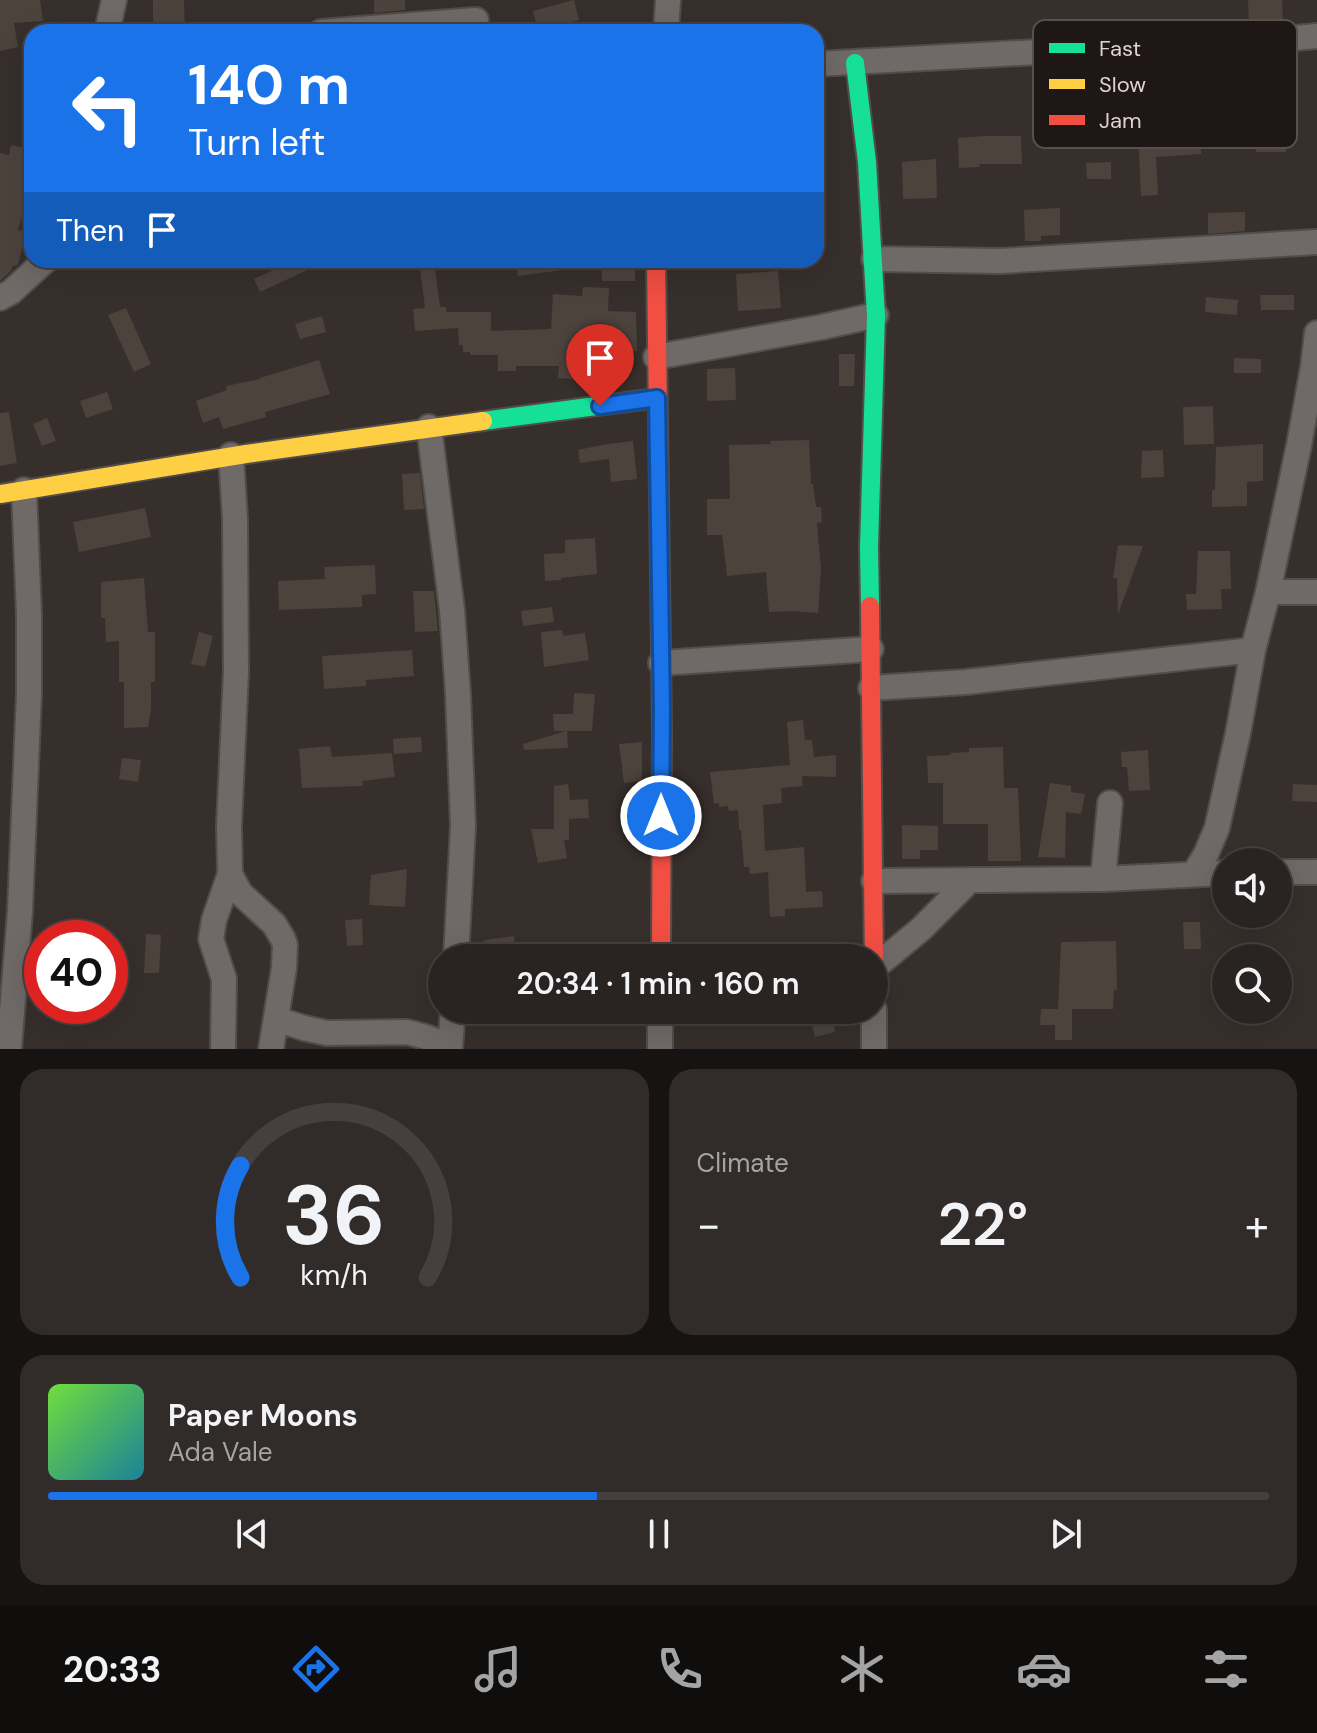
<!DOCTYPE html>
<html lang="en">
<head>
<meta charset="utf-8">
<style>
	body { margin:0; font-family:"DM Sans",sans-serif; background:#312b2a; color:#f1f3f6; height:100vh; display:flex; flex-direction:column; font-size:30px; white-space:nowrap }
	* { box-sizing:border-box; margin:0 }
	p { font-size:26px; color:#a5a4a5 }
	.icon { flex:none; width:44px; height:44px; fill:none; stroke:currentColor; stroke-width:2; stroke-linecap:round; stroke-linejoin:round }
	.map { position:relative; height:1049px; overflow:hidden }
	.details { display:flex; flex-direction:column; gap:20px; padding:20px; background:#171312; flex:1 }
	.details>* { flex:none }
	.top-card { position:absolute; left:24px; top:24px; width:800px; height:244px; border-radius:24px; box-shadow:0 8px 32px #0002,0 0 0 2px #45403f; background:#1a73e8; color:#fff; overflow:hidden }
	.fabs { position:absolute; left:1212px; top:848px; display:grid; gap:16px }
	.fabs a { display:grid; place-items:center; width:80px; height:80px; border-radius:50%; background:#292321; box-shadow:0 8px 32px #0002,0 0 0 2px #45403f; font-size:40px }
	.speed { position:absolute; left:24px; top:920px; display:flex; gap:16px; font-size:40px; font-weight:700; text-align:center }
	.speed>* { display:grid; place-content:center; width:104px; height:104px; border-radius:50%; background:#292321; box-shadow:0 8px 32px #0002,0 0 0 2px #45403f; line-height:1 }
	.speed .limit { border:12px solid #d22; background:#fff; color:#111 }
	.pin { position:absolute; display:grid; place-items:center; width:68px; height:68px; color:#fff; margin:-82px -34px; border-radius:50% 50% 50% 0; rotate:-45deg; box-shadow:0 0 8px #0007 }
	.pin .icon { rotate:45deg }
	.me { position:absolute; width:88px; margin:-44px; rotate:0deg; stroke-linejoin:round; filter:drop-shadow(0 0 6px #0008) }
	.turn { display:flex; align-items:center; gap:28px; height:168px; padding:0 32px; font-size:36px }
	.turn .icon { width:104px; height:104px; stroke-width:2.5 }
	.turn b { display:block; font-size:56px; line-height:68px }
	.then { display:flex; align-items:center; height:76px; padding:0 32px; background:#0003; gap:16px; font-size:30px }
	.big { font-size:60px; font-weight:600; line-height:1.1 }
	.details .card { flex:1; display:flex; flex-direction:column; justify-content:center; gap:12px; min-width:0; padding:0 28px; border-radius:24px; background:#312b2a }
	.details .dial { align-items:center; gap:0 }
	.dial svg { height:208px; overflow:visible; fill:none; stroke:#45403f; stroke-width:7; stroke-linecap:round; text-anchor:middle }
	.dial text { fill:#f1f3f6; stroke:none }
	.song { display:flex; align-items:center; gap:24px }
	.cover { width:96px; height:96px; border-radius:12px; background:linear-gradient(135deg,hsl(100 70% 55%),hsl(190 70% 35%)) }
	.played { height:8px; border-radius:4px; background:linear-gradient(90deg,#1a73e8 45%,#45403f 45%) }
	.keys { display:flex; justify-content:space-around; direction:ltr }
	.heat { display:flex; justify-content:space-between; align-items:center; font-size:44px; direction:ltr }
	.details .tiles { flex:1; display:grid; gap:20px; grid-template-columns:1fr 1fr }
	.card:last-child { grid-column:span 2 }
	.trip { position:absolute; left:428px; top:944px; width:460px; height:80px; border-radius:40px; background:#292321; box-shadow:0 8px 32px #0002,0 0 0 2px #45403f; font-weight:600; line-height:80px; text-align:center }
	.tabs { display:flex; height:128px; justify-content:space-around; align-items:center; background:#100e0d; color:#a5a4a5 }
	.tabs .icon { width:56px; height:56px }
	.tabs .current { color:#1a73e8 }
	.tabs b { font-size:36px; color:#f1f3f6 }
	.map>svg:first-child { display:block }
	.building { fill:#4c433d }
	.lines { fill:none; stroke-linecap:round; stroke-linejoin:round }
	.street-casing { stroke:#534d4a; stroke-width:28 }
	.fast-casing { stroke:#534d4a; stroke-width:22 }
	.slow-casing { stroke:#534d4a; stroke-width:22 }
	.jam-casing { stroke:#534d4a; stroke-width:22 }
	.street { stroke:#6f6967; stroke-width:24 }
	.fast { stroke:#16e098; stroke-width:18 }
	.slow { stroke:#ffcf43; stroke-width:18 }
	.jam { stroke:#f24e42; stroke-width:18 }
	.route-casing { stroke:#114b97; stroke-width:20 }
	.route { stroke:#1a73e8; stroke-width:14 }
	.key { fill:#1e1715; stroke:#57504d; stroke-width:2 }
	.key-label { font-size:22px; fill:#ddd4d1 }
</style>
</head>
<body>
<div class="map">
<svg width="1317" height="1049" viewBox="0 0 1317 1049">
	<rect width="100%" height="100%" fill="#372f2c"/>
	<path class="building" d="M0,0H9L10,2L9,0H40L43,21L14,23L18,47L0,51Z
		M153,0H184L185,32H153Z
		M374,0H405V10L374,13Z
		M574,0L579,20L538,31L533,11Z
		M1248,0H1282L1283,24L1249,25Z
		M1284,106L1286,152H1256V147H1232V116H1245V108Z
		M1193,109L1195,138H1201V154L1156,157L1158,195L1141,196L1138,131L1160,130V110Z
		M986,136H1021L1022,164H979L980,167L959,168L958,138Z
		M11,145L26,148L24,161L32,163V181L18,230L32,234V251L22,248L18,265L13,266L11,271L0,281V153L9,155Z
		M936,159L937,198L903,199L902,162Z
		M1111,162V179H1087L1086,163Z
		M1060,208V235L1041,236V241H1025L1024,210Z
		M1245,212V231L1208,234V213Z
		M295,260H310L314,267L260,292L254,279Z
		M419,260H434L440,307H446V312H491V331L551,329L553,294L582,296L583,287L609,288L608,311L636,312L637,351L613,350V356L576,357L574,379L558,378L559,366H516V371H498V355H470V352H463V345H459L458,328L415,331L413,309L425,308Z
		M516,260H562L563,270L518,276Z
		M601,260H635V281H602Z
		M778,271L781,308L738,311L736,274Z
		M1260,295H1294V310H1261Z
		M1206,297L1238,300L1237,315L1205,312Z
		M126,308L151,364L134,372L108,315Z
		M322,316L326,332L300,339L295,324Z
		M839,354H855L854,386H839Z
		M1234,358L1261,359V373H1234Z
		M319,360L330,394L265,412L266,417L223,429L219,417L203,423L196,401L227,390L226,386L260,379V378Z
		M735,368L736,400L707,401V369Z
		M107,392L113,409L86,418L80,401Z
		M1213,406L1214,444L1184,445L1183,407Z
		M9,412L17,463L0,466V413Z
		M47,418L56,441L42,446L33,424Z
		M809,440L811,484H813L816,507H821L822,522L817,523L821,569L818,613L791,611L769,612L766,572L727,576L722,535H707V499H730L729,445L771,444L770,441Z
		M633,441L637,479L611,482L609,459L580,463L578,450L607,444Z
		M1263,444V481L1247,482V506L1212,507V490H1215L1216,447Z
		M1163,450L1164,477L1141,478L1142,451Z
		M420,473L424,509L404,510L402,474Z
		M145,508L151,537L79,552L73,522Z
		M595,538L597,574L561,578V580L545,581L544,554L565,553V540Z
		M1118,545L1143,546L1118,614L1117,578H1113Z
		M1198,551H1230L1231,589H1221L1222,609L1187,610L1186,594H1196Z
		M375,565L376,594L362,595V607L279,610L278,581L325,579L324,567Z
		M144,578L148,632H155V682H151V709L148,727L124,728V682H119V641L106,642L105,618H101V582Z
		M413,591H434L438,631L415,632Z
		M552,607L554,622L523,626L521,611Z
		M562,630L563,636L585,633L589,660L544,667L541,632Z
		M199,632L213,636L205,667L191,664Z
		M412,650L414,676L366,680V686L324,689L322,656Z
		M574,693L595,694L592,731H567L568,748L524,750L523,744L566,731H554L553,714H573Z
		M803,720L805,740H812L814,757L836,755V777L802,776L803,786L781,788L782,803L763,805L765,851L804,847L806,892L822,891L823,907L785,909V916L770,917L768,872L750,874L749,867H744L741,830H739L738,810L729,811L728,806L719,807V803L714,804L710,772L790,765L787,722Z
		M421,737L422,752L394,754L393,739Z
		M642,742V781L624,783L619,744Z
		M330,746L332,757L392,753L395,777L362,781L363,786L302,788L299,749Z
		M1003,747L1004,788H1018L1021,861H988V824H943V783H928L927,756L951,755L950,753L969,752V748Z
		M1148,750L1150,790L1129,791L1127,767H1122L1121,752Z
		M122,758L141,760L138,782L119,779Z
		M1050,783L1071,786V792L1085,794L1081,814L1066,812L1065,858L1038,857Z
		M568,784L570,800L588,799L589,818L569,819V840H564L567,858L538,863L531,829H554V786Z
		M1293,784L1317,785V802L1292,801Z
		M902,825L938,826V850H920V859H902Z
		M407,869L405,907L369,905L371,875Z
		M362,919L363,945L347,946L345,920Z
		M1183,922H1200L1201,949H1184Z
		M146,934L161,935L159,973H144Z
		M514,936L516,958H494L493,955L486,956L484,940Z
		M1116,941L1117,990H1114L1113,1009H1072V1040H1055V1025H1040L1041,1009H1058L1061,942Z
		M832,1016L835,1032L815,1037L811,1021Z"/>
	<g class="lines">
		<defs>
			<path id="street" d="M107,32L114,0
				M321,32L476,20
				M666,32L668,0
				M816,64L1038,52L1195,47L1317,36
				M874,259L1000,261L1317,242
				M0,298L11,292L46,260
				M656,357L822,327L876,315
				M429,427L452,610L458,694L463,826L456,958
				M231,455L235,519L236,672L229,826L230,874L240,893L274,924L283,939L285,945L284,968L271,1049
				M1268,592H1317
				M661,663L871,649
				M871,688L966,682L1253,650
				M1278,872H1317
				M1194,874L1206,854L1217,828L1238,733L1253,650L1268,592L1299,445L1313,367L1317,333
				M1103,879L1110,803
				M874,881L1103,879L1226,873
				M874,968L921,929L970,880
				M660,1010V1049
				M276,1019L304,1028L327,1033L407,1032L426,1037L450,1047
				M9,1049L20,911L29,693V615L24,490
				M223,1049L224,979L211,939L214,920L230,874
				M450,1049L453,1010
				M874,1049V1010"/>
			<path id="fast" d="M855,63L867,162L876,315L869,547L870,606
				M483,421L657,398"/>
			<path id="slow" d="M0,494L246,454L483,421"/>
			<path id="jam" d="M656,260L662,731L661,958
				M870,606L874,965"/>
		</defs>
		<use href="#street" class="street-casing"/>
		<use href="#fast" class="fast-casing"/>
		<use href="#slow" class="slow-casing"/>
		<use href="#jam" class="jam-casing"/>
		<use href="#street" class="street"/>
		<use href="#fast" class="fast"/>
		<use href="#slow" class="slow"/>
		<use href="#jam" class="jam"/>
	</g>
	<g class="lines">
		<defs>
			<path id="route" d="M600,406L657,398L662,708L661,816"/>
		</defs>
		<use href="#route" class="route-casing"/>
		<use href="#route" class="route"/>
	</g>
	<rect x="1033" y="20" width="264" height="128" rx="12" class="key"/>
	<rect x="1049" y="43" width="36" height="10" fill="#16e098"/>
	<rect x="1049" y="79" width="36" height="10" fill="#ffcf43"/>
	<rect x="1049" y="115" width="36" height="10" fill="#f24e42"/>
	<g class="key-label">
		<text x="1099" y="56">Fast</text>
		<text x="1099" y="92">Slow</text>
		<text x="1099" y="128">Jam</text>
	</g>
</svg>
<div class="fabs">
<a><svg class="icon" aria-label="sound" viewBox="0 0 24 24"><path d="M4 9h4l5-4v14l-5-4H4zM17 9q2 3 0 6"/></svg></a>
<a><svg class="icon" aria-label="search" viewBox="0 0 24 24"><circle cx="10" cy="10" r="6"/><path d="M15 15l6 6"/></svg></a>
</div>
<div class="speed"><div class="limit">40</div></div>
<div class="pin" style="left:600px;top:406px;background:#d93025"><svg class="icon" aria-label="arrive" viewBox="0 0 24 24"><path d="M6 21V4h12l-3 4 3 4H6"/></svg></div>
<svg class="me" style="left:661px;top:816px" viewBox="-20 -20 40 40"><circle r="17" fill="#1a73e8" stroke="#fff" stroke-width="3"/><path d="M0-11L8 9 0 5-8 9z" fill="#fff"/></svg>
<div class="trip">20:34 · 1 min · 160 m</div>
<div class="top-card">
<div class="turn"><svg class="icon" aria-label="left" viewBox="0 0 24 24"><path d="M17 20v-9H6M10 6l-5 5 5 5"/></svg><div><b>140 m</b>Turn left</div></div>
<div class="then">Then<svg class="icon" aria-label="arrive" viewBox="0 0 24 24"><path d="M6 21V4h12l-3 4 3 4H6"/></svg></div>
</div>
</div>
<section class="details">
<div class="tiles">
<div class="card dial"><svg viewBox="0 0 100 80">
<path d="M14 69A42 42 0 1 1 86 69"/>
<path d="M14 69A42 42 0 0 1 14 26" stroke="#1a73e8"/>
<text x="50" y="56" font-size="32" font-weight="700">36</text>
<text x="50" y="72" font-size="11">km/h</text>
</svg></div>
<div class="card"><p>Climate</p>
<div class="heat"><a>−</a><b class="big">22°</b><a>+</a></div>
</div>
<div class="card">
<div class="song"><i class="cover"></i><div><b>Paper Moons</b><p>Ada Vale</p></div></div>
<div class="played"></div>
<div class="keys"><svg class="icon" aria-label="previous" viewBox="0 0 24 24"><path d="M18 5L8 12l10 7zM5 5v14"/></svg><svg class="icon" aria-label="pause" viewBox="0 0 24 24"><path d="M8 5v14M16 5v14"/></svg><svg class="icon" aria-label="next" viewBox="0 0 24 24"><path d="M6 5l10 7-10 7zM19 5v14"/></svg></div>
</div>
</div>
</section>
<nav class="tabs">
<b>20:33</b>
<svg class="icon current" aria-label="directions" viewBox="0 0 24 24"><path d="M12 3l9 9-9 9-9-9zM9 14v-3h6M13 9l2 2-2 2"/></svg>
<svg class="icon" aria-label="music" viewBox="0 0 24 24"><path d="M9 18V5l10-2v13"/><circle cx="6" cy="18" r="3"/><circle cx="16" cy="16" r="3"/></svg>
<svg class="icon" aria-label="phone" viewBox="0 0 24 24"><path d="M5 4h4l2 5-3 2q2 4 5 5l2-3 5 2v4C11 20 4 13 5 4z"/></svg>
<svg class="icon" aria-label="climate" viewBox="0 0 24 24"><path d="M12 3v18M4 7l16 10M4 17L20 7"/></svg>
<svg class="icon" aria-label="car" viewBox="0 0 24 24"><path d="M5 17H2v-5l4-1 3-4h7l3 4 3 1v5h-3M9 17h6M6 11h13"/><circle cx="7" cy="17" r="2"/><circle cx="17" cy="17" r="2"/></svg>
<svg class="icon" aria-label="filters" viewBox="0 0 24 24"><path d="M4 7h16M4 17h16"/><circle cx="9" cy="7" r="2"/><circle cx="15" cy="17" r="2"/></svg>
</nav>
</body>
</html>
